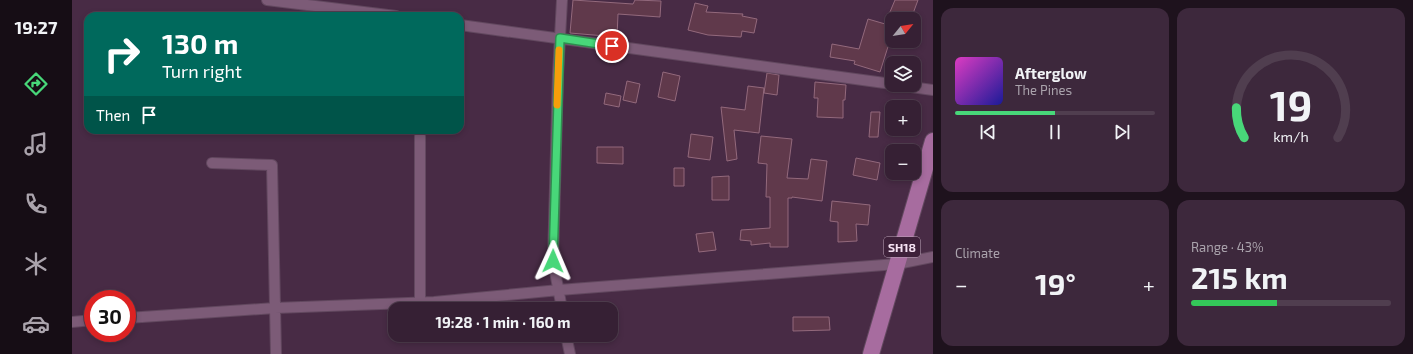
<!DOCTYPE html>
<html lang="en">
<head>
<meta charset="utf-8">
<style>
	body { margin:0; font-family:"Exo 2",sans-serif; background:#3d283c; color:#f1f3f6; height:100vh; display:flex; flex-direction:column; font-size:15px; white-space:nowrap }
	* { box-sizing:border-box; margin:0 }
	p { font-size:13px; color:#aaa3ac }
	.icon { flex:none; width:22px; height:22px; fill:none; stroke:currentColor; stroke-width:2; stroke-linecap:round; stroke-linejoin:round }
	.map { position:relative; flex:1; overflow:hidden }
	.sheet { display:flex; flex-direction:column; gap:8px; padding:8px; background:#1e121d; width:480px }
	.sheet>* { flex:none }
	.guide { position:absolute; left:12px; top:12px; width:380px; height:122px; border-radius:12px; box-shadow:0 2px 6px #0003,0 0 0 1px #503e4f; background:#00695c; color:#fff; overflow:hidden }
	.needle { width:26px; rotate:60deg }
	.controls { position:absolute; left:813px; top:12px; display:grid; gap:8px }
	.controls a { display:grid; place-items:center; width:36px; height:36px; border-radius:8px; background:#362034; box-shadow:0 2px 6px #0003,0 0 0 1px #503e4f; font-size:20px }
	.speed { position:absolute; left:12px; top:290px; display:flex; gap:8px; font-size:20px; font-weight:700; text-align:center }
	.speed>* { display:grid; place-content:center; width:52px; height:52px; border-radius:50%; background:#362034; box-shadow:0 2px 6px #0003,0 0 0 1px #503e4f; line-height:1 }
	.speed .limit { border:6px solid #d22; background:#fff; color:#111 }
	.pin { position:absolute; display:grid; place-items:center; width:34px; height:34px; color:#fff; margin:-17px; border:2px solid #fff; border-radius:50%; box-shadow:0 1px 4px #0007 }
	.me { position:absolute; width:44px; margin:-22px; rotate:1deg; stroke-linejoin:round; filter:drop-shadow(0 0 3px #0008) }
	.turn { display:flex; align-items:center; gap:14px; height:84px; padding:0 12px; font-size:18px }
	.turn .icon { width:52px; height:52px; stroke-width:2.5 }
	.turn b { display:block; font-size:28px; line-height:34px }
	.then { display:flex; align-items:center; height:38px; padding:0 12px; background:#0003; gap:8px; font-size:15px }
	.big { font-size:30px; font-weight:700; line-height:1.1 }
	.sheet .card { flex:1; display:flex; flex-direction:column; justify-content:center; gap:6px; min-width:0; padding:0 14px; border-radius:12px; background:#3d283c }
	.sheet .dial { align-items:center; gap:0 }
	.dial svg { height:104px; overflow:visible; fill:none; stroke:#503e4f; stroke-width:7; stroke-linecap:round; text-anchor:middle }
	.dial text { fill:#f1f3f6; stroke:none }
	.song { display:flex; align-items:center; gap:12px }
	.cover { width:48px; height:48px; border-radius:6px; background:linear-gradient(135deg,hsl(310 70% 55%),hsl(240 70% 35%)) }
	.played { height:4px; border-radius:2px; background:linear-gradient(90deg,#48d779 50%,#503e4f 50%) }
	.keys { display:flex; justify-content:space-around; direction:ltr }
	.heat { display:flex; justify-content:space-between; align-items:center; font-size:22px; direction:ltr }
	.charge { height:6px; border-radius:3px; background:linear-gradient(90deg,#34c759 43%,#503e4f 0) }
	.sheet .tiles { flex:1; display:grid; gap:8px; grid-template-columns:repeat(2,1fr) }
	.trip { position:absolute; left:316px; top:302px; width:230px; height:40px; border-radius:12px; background:#362034; box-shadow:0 2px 6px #0003,0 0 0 1px #503e4f; font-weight:700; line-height:40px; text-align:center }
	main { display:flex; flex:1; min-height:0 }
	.dock { display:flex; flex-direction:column; width:72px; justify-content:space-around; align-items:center; background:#160d15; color:#aaa3ac }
	.dock .icon { width:28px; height:28px }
	.dock .on { color:#48d779 }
	.dock b { font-size:18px; color:#f1f3f6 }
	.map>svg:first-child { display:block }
	.building { fill:#60394b; stroke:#93697c }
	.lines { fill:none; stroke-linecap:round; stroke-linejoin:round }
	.street-casing { stroke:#62485f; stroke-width:12 }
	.primary-casing { stroke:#62485f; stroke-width:18 }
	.street { stroke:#7c5b77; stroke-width:10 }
	.primary { stroke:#a76c9f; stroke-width:16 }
	.route-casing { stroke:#2f8c4f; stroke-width:10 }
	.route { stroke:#48d779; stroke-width:7 }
	.slow { stroke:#f59e0b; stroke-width:7 }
	.labels { text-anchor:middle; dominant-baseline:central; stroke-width:4; stroke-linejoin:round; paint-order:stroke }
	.shield { fill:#3e213a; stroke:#bea7bb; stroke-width:1 }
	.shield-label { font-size:12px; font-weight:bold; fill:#f5e1f2 }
</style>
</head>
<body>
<main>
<nav class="dock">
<b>19:27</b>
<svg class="icon on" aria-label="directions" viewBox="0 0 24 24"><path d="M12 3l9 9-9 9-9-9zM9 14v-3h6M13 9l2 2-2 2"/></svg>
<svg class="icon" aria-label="music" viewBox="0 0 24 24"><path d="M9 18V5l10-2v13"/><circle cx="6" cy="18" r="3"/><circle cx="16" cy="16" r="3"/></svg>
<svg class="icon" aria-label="phone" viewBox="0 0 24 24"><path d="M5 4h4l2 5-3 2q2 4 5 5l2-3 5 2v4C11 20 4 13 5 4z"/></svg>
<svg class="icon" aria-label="climate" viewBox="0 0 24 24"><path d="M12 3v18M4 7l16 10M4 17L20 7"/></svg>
<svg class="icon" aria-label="car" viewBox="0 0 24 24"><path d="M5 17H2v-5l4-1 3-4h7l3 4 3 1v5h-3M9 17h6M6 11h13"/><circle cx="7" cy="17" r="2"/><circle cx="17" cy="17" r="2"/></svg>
</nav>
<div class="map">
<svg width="861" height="354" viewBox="0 0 861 354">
	<rect width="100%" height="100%" fill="#482b45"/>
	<path class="building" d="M501,0L561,4L563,0L589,1L588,17L546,14L545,37L498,33Z
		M823,0H846L839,19H815Z
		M623,3L636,6L634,12L671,14L670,16L685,19L682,33L670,31L669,37L636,35L616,30Z
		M796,19L820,26V34L808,72L782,64L783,61L758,57L760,44L787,49Z
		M591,72L608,76L603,101L586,97Z
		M695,73L707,75L705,95L692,93Z
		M555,81L568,84L564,103L551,100Z
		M743,82L774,85L773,100H771V118L745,117L746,98H742Z
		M676,86L692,88L687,133L662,130L665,159L655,161L649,107L673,110Z
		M534,93L549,96L547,107L532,104Z
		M799,112H808L806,137H797Z
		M619,134L641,137L638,160L616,157Z
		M689,136L720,139L715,178L736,179L739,159L755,161L750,201L720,197V198H716V247H698V243L679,245V241L668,240L669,230L698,228V197H694L695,164L686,163Z
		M525,147H551V164L525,163Z
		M784,158L808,163L805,180L781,175Z
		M602,168H612V186H602Z
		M657,176V200H640V177Z
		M760,201L798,205L796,225L784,224L785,241L766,242V222L758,221Z
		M641,232L644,250L627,252L624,234Z
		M721,317H757L758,330L721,331Z"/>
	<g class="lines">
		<defs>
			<path id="street" d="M195,0L324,16
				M388,25L820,84
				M825,85L861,90
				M140,163L200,165L204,354
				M348,302V136
				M490,309L481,261L486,75L490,0
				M55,318L203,308L362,302L487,290L825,264L861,257
				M0,322L21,320
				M494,335L498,354"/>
			<path id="primary" d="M799,354L861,141"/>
		</defs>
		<use href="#street" class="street-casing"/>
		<use href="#primary" class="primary-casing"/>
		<use href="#street" class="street"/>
		<use href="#primary" class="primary"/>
	</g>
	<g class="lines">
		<defs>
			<path id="route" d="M481,261L488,38L540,46"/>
		</defs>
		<use href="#route" class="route-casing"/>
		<use href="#route" class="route"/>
		<path class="slow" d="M485,105L487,50"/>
	</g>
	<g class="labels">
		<rect class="shield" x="812" y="237" width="36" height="20" rx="3"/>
		<g class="shield-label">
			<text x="830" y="247">SH18</text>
		</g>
	</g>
</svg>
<div class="controls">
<a><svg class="needle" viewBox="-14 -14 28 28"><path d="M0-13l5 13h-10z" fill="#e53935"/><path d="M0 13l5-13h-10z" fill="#aaa3ac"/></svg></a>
<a><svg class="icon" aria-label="layers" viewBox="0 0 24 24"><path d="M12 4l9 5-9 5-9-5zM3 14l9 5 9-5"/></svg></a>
<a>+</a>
<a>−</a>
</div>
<div class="speed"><div class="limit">30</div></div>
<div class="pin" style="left:540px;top:46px;background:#d93025"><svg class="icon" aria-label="arrive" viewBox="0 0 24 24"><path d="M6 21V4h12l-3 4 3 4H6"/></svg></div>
<svg class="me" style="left:481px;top:261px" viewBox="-20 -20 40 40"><path d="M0-17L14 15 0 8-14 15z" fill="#48d779" stroke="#fff" stroke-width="4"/></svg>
<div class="trip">19:28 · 1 min · 160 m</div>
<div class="guide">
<div class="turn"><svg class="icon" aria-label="right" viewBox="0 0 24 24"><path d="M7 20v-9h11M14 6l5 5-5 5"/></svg><div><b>130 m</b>Turn right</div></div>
<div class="then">Then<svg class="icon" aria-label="arrive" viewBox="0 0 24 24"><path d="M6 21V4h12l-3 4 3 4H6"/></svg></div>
</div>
</div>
<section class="sheet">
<div class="tiles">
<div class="card">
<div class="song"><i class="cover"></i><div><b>Afterglow</b><p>The Pines</p></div></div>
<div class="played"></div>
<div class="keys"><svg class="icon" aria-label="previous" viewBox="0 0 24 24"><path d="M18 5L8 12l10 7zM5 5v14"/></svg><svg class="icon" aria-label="pause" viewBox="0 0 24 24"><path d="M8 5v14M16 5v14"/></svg><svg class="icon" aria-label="next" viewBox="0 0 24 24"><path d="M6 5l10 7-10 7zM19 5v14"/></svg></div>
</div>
<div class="card dial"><svg viewBox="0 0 100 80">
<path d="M14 69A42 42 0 1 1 86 69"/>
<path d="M14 69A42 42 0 0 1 8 46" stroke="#48d779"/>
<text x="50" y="56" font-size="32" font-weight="700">19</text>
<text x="50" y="72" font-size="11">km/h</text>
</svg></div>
<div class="card"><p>Climate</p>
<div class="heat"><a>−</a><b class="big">19°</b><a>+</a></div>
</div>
<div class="card"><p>Range · 43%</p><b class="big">215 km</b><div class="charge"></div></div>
</div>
</section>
</main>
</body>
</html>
